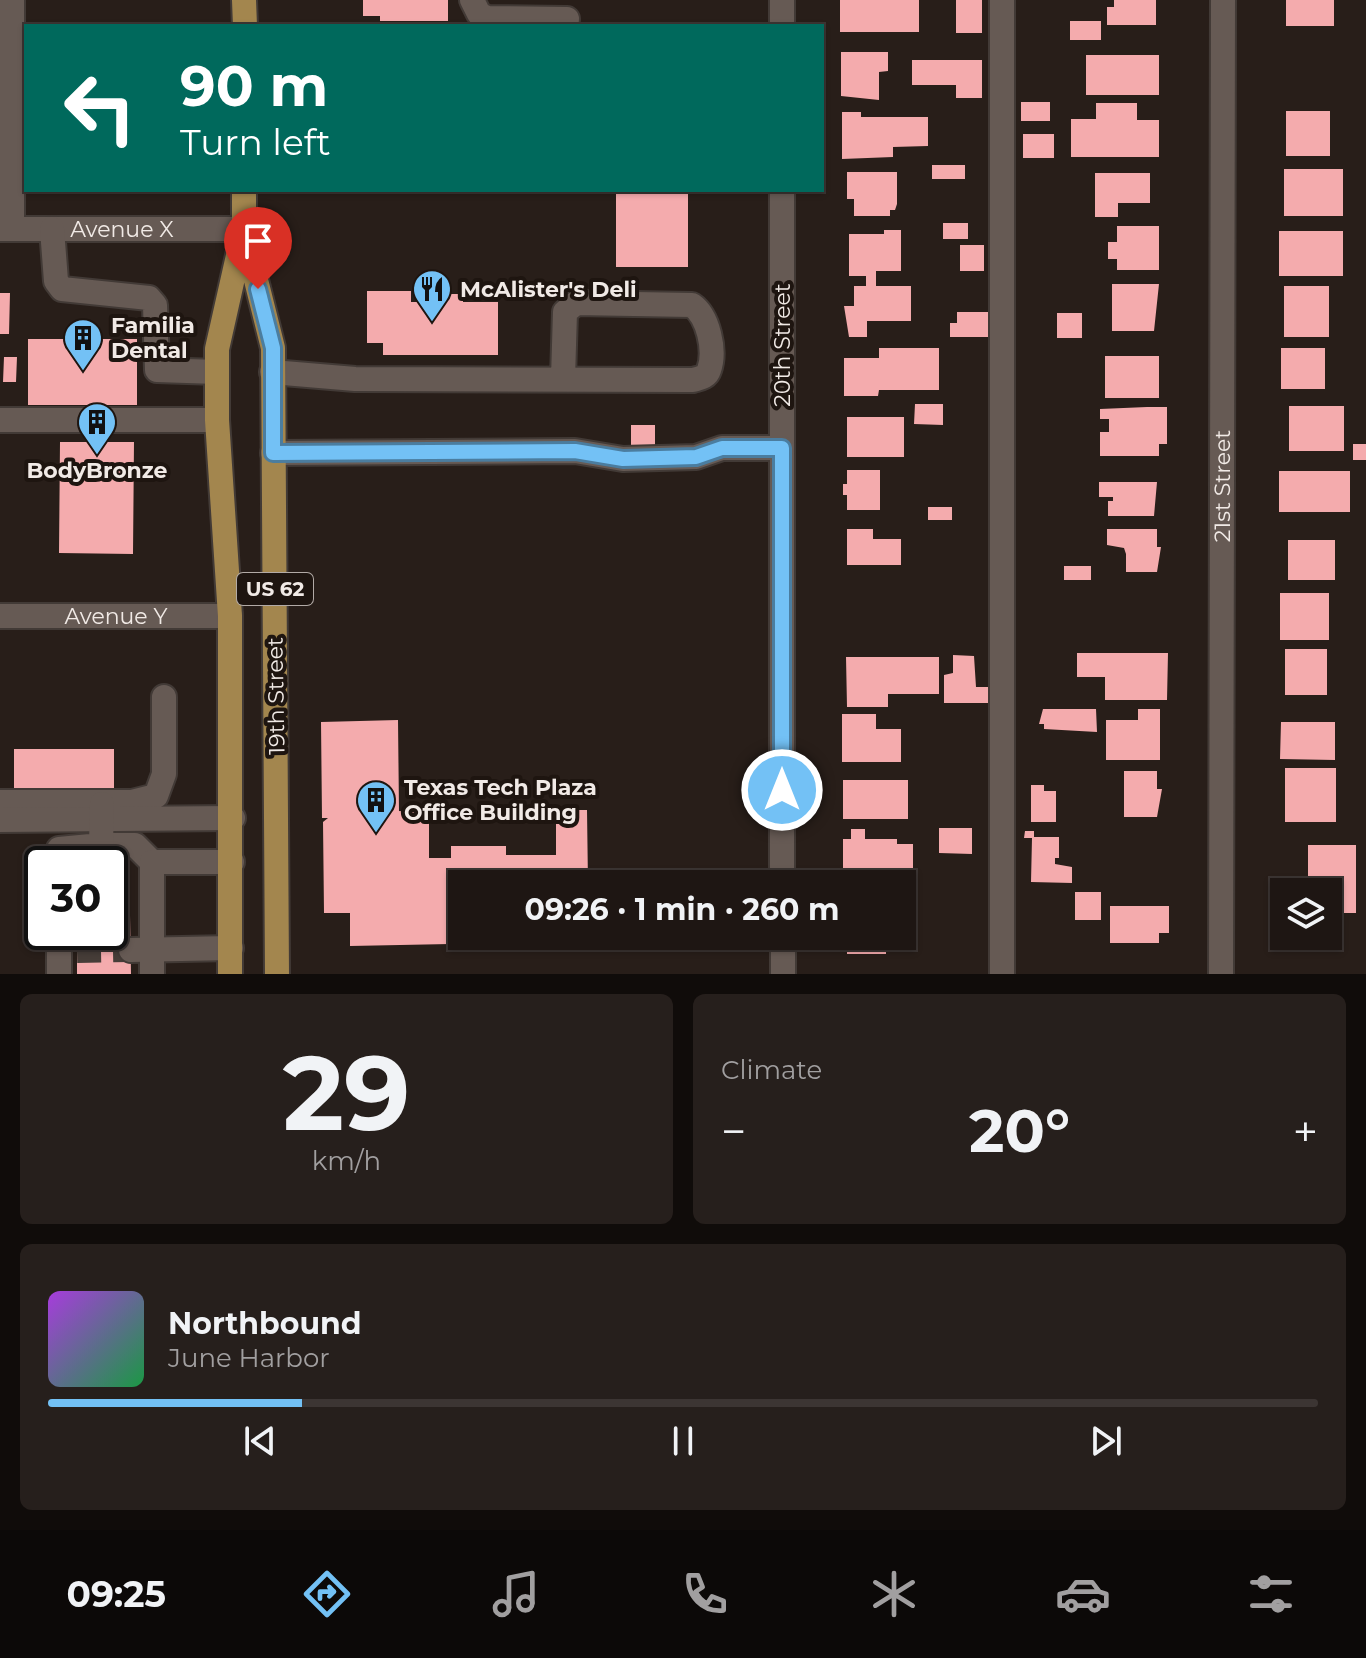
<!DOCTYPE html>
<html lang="en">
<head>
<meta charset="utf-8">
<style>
	body { margin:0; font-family:Montserrat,sans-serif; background:#261f1c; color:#f1f3f6; height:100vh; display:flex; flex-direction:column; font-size:30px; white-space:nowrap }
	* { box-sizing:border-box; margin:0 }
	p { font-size:26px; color:#a19fa0 }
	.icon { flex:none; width:44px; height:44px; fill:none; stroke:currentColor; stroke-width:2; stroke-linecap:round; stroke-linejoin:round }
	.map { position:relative; height:974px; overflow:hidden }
	.drawer { display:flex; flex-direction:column; gap:20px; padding:20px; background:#100c0a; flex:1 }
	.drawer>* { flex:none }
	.hud { position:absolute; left:24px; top:24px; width:800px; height:168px; border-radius:0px; box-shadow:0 2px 6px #0004,0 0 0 2px #3c3533; background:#00695c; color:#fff; overflow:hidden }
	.tools { position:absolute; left:1270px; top:878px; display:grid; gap:16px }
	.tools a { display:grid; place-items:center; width:72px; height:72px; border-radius:0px; background:#1e1613; box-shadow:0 2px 6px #0004,0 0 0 2px #3c3533; font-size:40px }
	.speed { position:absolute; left:24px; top:846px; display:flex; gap:16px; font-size:40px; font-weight:700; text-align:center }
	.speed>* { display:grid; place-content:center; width:104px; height:104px; border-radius:50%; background:#1e1613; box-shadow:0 2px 6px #0004,0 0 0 2px #3c3533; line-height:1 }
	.speed .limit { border:4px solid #111; border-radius:12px; background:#fff; color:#111 }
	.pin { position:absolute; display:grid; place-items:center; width:68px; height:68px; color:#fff; margin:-82px -34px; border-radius:50% 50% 50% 0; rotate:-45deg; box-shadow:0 0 8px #0007 }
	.pin .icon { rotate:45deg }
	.me { position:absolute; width:88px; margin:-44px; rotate:0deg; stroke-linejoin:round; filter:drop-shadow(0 0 6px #0008) }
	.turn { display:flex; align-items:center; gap:28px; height:168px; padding:0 24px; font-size:36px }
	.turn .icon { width:104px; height:104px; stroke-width:2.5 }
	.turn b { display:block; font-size:56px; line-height:68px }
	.big { font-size:60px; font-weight:700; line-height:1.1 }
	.drawer .card { flex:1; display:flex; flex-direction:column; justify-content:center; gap:12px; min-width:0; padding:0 28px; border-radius:12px; background:#261f1c }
	.drawer .dial { align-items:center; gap:0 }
	.dial b { font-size:104px; line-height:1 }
	.song { display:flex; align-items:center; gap:24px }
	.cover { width:96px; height:96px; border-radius:12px; background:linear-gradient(135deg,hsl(280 70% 55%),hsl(140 70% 35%)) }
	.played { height:8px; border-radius:4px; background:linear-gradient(90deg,#73c1f5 20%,#3c3533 20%) }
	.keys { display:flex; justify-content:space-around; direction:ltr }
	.heat { display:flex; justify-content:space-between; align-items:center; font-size:44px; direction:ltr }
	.drawer .tiles { flex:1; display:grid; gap:20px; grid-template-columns:1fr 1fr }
	.card:last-child { grid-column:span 2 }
	.trip { position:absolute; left:448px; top:870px; width:468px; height:80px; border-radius:0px; background:#1e1613; box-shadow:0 2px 6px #0004,0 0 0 2px #3c3533; font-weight:700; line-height:80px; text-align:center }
	.tabs { display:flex; height:128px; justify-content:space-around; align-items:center; background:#0c0908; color:#a19fa0 }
	.tabs .icon { width:56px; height:56px }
	.tabs .selected { color:#73c1f5 }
	.tabs b { font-size:36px; color:#f1f3f6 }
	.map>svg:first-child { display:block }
	.building { fill:#f4abad }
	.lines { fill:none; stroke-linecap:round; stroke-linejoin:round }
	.minor-tunnel { stroke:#463d38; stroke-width:24; stroke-dasharray:24 12; stroke-linecap:butt }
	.minor-casing { stroke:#423a36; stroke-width:28 }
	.major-casing { stroke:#423a36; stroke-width:28 }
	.minor { stroke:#665a54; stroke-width:24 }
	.major { stroke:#a3864e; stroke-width:24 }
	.route-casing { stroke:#4b7d9f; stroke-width:20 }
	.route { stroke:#73c1f5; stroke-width:14 }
	.labels { text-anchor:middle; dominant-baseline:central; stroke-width:8; stroke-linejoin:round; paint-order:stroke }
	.shield { fill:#1e1510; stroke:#b2aaa6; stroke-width:2 }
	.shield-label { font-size:20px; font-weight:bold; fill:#f1eae6 }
	.street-label { font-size:22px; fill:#f1eae6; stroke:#1e1510 }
	.poi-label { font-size:22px; font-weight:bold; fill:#f1eae6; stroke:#1e1510; text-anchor:start }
</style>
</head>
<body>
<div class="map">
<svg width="1366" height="974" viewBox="0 0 1366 974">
	<rect width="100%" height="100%" fill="#281e19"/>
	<path class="building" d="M363,0H448V21H380V16H363Z
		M840,0H919V32H840Z
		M956,0H982V33H956Z
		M1114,0H1156V25H1107V7H1114Z
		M1286,0H1334V26H1286Z
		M1070,21H1101V40H1070Z
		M841,52H888V71L879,72V100L841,96Z
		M1086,55H1159V95H1086Z
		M912,60H982V98H956V85H912Z
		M1021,102H1050V121H1021Z
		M1096,103H1137V120H1159V157H1071V119H1096Z
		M1286,111H1330V156H1286Z
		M842,112H861V117H928V146L893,147V157L842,159Z
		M1023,134H1054V158H1023Z
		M932,165H965V179H932Z
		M1284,169H1343V216H1284Z
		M847,172H897V204L895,210H890V216H854V199H847Z
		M1095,173H1150V203H1118V217H1095Z
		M616,190H688V267H616Z
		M943,223H968V239H943Z
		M1117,226H1159V270H1117V259H1108V242H1117Z
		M884,230H901V271H876V286H911V321H867V337H849L844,306H854V286H866V276H849V234H884Z
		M1279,231H1343V276H1279Z
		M960,245H984V271H960Z
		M1112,284H1159L1154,331H1112Z
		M1284,286H1329V337H1284Z
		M367,291H411V302H436V294H463V302H498V355H383V343H367Z
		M0,293H10L9,334H0Z
		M957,312H990V337H950V323H957Z
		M1057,313H1082V338H1057Z
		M28,339H137V405H28Z
		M879,348H939V390H879L878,396H844V358H879Z
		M1281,348H1325V389H1281Z
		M1105,356H1159V398H1105Z
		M4,357H17L16,382H3Z
		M915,404H943V425L914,424Z
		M1289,406H1344V451H1289Z
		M1147,407H1167V444H1159V456H1100V432H1109V419H1100V409Z
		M847,417H904V457H847Z
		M631,425H655V454H631Z
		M60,442H134L133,554L59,553Z
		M1353,444H1366V460H1353Z
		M847,470H880V510H847V495H843V484H847Z
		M1279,471H1350V512H1279Z
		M1099,482H1157L1154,516H1108V501H1113V497H1099Z
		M928,507H952V520H928Z
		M847,529H873V539H901V565H847Z
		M1107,529H1157V547H1161L1157,572H1126V554L1124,548L1107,545Z
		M1288,540H1335V580H1288Z
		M1064,566H1091V580H1064Z
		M1280,593H1329V640H1280Z
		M1285,649H1327V695H1285Z
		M1077,653H1168L1167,700H1105V677H1077Z
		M953,655L974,656L976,687H988V703H944V675L953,673Z
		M846,657H939V694H888V707H847Z
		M1043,709H1096L1097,732L1044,729V724H1039Z
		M1138,709H1160V760H1106V720H1138Z
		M842,714H876V729H901V762H842Z
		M398,720L399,811L429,814V858H451V846H506V855H556V810H587L588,884H556V873H506L511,884H462V936H500V943L350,946V913H324L323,822L328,818H322L321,722Z
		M1281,722H1335V760L1280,759Z
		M14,749H114V792L14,793Z
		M1285,768H1336V822H1285Z
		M1124,771H1157V789H1162L1157,817H1124Z
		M843,780H908V819H843Z
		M1031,785H1044V791H1056V822H1031Z
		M939,828H972V854L939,853Z
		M851,829H865V839H897V844H913V872H903V884H895V880H843V839H851Z
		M1025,831H1034V837H1059V858H1055V864L1072,867V883L1031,882L1032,838H1024Z
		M1308,845H1356V913H1328V892H1308Z
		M129,857L131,974H77V932H110V864H76V858Z
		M1075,892H1101V920H1075Z
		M1110,906H1169V933H1159V943H1110Z
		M902,913H906L909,925V950H886V954H847V936H902Z"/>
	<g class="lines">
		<path class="minor-tunnel" d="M110,884H129
			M77,951L131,950"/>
		<defs>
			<g id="minor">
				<path d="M12,0V229"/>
				<path d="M472,0L479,14L487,18L567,19"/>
				<path d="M782,0V26"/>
				<path d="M1002,0V974"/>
				<path d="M782,190V884"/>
				<path id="s1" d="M0,229H244"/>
				<path d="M52,229L56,281L62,289L149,298L155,305L157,370L217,372"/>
				<path d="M272,372L355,379L693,380C700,378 707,377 709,370C716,350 708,316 692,305L576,303L565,312L563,378"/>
				<path d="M0,420H217"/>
				<path d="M273,453L575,451L623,459L696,457L722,448H782"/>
				<path id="s2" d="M0,616H230"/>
				<path d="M0,802H132L156,796L164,774V697"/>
				<path d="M0,820L233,818"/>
				<path d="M101,845H135L152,862"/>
				<path d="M59,864V849L101,845L102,804"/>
				<path d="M59,932V974"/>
				<path d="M783,936V974"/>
				<path d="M131,950L231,948"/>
				<path d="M152,974V862H232"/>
				<path id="s3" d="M1221,974L1223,0"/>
			</g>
			<path id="major" d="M244,0L245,26
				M245,236L273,348L277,974
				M230,974V616L217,420V349L244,229V190"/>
		</defs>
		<use href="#minor" class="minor-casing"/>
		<use href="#major" class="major-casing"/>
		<use href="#minor" class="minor"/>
		<use href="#major" class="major"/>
	</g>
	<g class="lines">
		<defs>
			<path id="route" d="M258,289L273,348V453L575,451L623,459L696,457L722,448H782V790"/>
		</defs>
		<use href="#route" class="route-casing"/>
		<use href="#route" class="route"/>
	</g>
	<defs>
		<symbol id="restaurant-pin" viewBox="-11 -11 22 30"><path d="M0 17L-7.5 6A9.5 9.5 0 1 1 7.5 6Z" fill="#73c1f5" stroke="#1e1510"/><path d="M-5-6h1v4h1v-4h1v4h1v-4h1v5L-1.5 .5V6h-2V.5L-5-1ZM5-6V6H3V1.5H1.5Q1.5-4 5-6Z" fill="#111"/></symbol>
		<symbol id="building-pin" viewBox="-11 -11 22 30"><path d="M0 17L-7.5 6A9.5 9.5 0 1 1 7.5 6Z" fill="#73c1f5" stroke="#1e1510"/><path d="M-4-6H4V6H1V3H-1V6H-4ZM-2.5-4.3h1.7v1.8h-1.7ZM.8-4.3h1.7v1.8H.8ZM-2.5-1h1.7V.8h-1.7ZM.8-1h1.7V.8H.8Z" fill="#111"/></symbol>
	</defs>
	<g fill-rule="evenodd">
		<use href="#restaurant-pin" x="410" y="267" width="44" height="60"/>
		<use href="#building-pin" x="61" y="316" width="44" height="60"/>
		<use href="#building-pin" x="75" y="400" width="44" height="60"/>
		<use href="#building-pin" x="354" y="778" width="44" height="60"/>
	</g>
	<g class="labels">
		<rect class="shield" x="237" y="573" width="76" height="32" rx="6"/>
		<g class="shield-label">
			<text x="275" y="589">US 62</text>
		</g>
		<g class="street-label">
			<text stroke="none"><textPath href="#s1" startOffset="122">Avenue X</textPath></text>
			<text transform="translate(782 345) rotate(-90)">20th Street</text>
			<text stroke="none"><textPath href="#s3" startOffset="488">21st Street</textPath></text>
			<text stroke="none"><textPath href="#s2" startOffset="116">Avenue Y</textPath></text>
			<text transform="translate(276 696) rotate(-91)">19th Street</text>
		</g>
		<g class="poi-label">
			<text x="460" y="289">McAlister's Deli</text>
			<text x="111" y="325">Familia<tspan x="111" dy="25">Dental</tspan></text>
			<text x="97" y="470" text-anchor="middle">BodyBronze</text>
			<text x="404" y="787">Texas Tech Plaza<tspan x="404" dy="25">Office Building</tspan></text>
		</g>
	</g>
</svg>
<div class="tools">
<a><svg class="icon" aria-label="layers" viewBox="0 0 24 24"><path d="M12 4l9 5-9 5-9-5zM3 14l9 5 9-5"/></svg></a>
</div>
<div class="speed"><div class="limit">30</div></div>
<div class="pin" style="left:258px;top:289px;background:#d93025"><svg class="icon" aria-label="arrive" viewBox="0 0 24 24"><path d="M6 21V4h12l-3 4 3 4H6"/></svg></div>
<svg class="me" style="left:782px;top:790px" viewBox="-20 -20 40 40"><circle r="17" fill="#73c1f5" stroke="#fff" stroke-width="3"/><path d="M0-11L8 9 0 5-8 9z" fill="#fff"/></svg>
<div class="trip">09:26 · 1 min · 260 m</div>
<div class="hud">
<div class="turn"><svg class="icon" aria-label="left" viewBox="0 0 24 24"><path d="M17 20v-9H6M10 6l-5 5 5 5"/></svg><div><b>90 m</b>Turn left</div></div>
</div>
</div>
<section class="drawer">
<div class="tiles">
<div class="card dial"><b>29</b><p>km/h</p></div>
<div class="card"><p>Climate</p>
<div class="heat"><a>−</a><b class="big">20°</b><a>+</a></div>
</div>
<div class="card">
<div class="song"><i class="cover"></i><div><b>Northbound</b><p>June Harbor</p></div></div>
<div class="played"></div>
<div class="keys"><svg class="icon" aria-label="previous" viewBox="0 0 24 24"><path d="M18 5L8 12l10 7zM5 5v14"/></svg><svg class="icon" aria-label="pause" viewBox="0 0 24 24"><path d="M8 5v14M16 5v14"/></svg><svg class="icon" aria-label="next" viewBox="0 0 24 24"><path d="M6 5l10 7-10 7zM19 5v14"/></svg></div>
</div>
</div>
</section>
<nav class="tabs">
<b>09:25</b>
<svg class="icon selected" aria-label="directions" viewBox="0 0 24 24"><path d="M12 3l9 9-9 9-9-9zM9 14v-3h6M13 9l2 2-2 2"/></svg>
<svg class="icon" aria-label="music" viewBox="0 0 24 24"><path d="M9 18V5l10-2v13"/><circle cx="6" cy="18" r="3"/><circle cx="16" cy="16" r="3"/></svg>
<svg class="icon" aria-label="phone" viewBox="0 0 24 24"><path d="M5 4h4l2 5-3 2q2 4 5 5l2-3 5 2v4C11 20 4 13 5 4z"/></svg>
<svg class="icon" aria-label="climate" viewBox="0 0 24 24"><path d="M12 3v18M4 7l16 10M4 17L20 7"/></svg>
<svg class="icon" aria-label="car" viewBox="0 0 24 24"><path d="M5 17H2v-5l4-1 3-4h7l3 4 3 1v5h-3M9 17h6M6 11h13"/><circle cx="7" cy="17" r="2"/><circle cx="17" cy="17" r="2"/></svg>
<svg class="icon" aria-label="filters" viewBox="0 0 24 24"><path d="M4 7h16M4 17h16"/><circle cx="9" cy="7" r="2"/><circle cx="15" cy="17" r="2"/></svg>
</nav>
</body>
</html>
